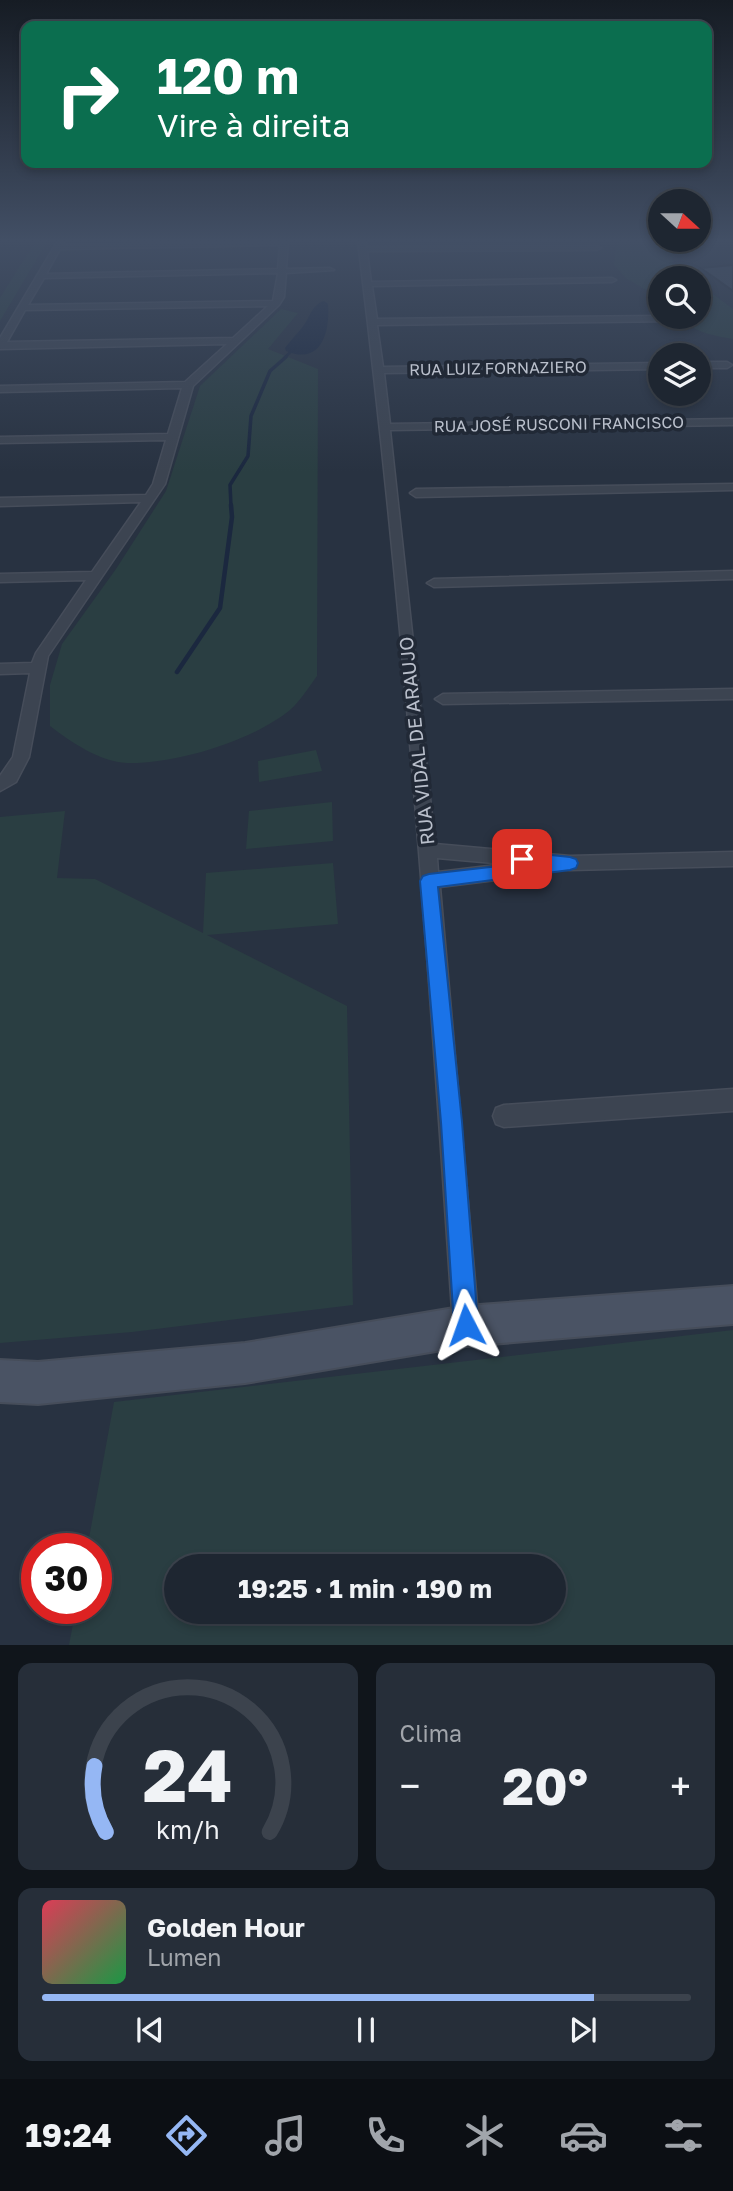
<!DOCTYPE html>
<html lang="pt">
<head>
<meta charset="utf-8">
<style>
	body { margin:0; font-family:"Golos Text",sans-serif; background:#262e39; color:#f1f3f6; height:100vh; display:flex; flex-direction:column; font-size:26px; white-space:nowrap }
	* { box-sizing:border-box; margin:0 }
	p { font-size:23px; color:#a1a5ab }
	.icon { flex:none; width:38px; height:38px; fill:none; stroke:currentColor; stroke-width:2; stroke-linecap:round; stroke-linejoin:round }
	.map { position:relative; height:1645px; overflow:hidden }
	.details { display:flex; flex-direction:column; gap:18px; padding:18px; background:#10151b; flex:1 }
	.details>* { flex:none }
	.hud { position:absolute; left:21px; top:21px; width:691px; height:147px; border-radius:14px; box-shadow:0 4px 10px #0003,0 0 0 2px #3c434d; background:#0b6e4f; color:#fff; overflow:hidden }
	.needle { width:46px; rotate:111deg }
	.controls { position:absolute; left:648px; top:189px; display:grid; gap:14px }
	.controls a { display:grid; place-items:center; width:63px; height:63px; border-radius:50%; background:#1e2631; box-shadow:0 4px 10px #0003,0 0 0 2px #3c434d; font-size:35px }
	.speed { position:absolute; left:21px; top:1533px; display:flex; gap:14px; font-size:35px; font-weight:700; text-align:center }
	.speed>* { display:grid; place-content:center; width:91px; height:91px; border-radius:50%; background:#1e2631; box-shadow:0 4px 10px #0003,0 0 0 2px #3c434d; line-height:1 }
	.speed .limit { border:10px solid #d22; background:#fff; color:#111 }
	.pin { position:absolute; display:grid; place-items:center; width:60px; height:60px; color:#fff; margin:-30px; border-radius:14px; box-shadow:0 4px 10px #0006 }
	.me { position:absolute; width:77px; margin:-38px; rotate:356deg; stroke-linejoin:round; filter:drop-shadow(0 0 5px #0008) }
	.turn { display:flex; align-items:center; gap:24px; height:147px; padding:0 21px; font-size:32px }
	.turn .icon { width:91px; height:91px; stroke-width:2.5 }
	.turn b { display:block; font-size:49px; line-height:60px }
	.big { font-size:52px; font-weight:700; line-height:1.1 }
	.details .widget { flex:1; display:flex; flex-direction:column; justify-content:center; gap:10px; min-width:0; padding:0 24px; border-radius:14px; background:#262e39 }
	.details .dial { align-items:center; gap:0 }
	.dial svg { height:182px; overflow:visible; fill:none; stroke:#3c434d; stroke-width:7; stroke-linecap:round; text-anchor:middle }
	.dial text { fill:#f1f3f6; stroke:none }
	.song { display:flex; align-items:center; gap:21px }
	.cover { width:84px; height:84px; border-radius:10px; background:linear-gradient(135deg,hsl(350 70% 55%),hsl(140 70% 35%)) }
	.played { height:7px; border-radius:4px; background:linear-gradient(90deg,#95b7f4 85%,#3c434d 85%) }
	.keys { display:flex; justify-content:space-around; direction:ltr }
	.heat { display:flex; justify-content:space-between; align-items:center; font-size:38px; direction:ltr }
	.details .tiles { flex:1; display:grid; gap:18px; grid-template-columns:1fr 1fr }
	.widget:last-child { grid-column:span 2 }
	.trip { position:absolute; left:164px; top:1554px; width:402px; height:70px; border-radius:35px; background:#1e2631; box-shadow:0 4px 10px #0003,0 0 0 2px #3c434d; font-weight:700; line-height:70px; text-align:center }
	.tabs { display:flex; height:112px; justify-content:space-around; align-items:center; background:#0c0f14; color:#a1a5ab }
	.tabs .icon { width:49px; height:49px }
	.tabs .active { color:#95b7f4 }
	.tabs b { font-size:32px; color:#f1f3f6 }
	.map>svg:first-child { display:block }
	.green { fill:#2a3e42; fill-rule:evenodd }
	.water { fill:#1b283f }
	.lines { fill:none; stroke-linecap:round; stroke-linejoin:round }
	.stream-far2 { stroke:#1b283f; stroke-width:2.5 }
	.stream-far1 { stroke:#1b283f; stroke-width:3.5 }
	.stream { stroke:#1b283f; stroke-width:4.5 }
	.building { fill:#3a4657; stroke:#232b38; stroke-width:2 }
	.minor-casing { stroke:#464d5a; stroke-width:3 }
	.secondary-casing { stroke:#464d5a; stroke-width:4 }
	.minor { fill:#3c4451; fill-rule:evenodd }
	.secondary { fill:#4a5364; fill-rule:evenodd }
	.route { fill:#1a73e8; stroke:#114b97; stroke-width:2 }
	.labels { text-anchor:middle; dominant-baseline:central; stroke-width:7; stroke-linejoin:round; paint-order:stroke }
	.far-street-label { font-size:16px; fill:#b9bfcb; stroke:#212936 }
	.street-label { font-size:19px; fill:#b9bfcb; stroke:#212936 }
</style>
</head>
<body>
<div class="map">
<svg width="733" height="1645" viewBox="0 0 733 1645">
	<rect width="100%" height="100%" fill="#283241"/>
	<path class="green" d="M35,242H47L0,321V298Z
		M617,242H660L676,249L672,262L691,278H660V298L627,279L614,265Z
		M698,283L733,309V339C715,336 692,332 680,317H698Z
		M281,309L298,313L268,349L318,369L317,676C309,687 300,701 290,710C252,741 176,764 127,763C100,762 71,742 50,726V685L62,644L116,569L166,491L200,386Z
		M316,750L322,771L259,782L258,761Z
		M332,802L333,841L246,849L249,811Z
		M65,811L57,878L95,879L203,933L206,873L333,863L338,924L207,935L347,1006L353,1305L132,1332L0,1343V817Z
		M733,1330V1645H69L76,1608H96V1549H87L114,1402ZM177,1566H555V1612H177Z"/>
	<path class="water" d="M324,301L328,304C330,331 322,366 286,351L285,348C290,341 296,335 301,329C310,319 311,305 324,301Z"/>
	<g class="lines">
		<path class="stream-far2" d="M284,358L295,348"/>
		<path class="stream-far1" d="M231,506L230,485L248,456L251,416L270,371L286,357"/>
		<path class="stream" d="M177,672L220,608L232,517L231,505"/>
	</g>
	<path class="building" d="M733,265V291L701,268Z"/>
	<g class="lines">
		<defs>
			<path id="minor" d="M57,242H65L63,245L288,242L286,269L330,268L334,270L286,273L284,297L279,305L193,386L165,484L48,656L29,757L16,782L0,791V776L13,757L30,673L0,674V664L32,663L36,653L86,580L0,582V574L92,572L141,502L0,506V498L146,495L153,484L166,440L0,443V437L168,434L182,388L0,392V386L185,382L227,344L0,349V338ZM280,245L278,269L46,274L60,249ZM278,273L273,301L28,305L44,278ZM268,306L233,338L7,342L25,310Z
				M358,242H366V247L597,246L601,248L597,250L367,251L371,282L612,278L616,280L612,282L372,286L377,319L660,316L679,318L675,321L377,325L383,367L660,363V369L384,373L390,424L733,419V425L390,430L435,844L570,856L733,852V866L570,870L545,868L542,873L536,875L440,887L479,1326L475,1335L466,1339L457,1335L453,1326C429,964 403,601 358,242ZM437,858L505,864L438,872Z
				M698,362H727L732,365L727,368H698Z
				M733,484V490L416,497L410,493L416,489Z
				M733,571V579L434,587L427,583L434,579Z
				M733,689V699L443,704L435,699L443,694Z
				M733,1089V1111L504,1127L496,1124L493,1116L496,1108L504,1105Z"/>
			<path id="secondary" d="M733,1286V1324L466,1346L245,1383L38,1404L0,1402V1360L38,1362L245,1343L466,1306Z"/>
		</defs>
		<use href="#minor" class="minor-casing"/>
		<use href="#secondary" class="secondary-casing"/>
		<use href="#minor" class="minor"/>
		<use href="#secondary" class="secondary"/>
	</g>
	<linearGradient id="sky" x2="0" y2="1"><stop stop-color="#161c24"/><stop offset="0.51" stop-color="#424f65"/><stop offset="1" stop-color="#424f65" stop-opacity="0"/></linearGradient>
	<rect width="733" height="472" fill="url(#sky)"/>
	<path class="route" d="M522,852L570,857L576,859L578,863L576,868L570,870L438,887L462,1122L478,1325L475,1334L466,1337L458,1334L454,1325L441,1122L420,881L423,876L429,874L516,864L514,859L516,854Z"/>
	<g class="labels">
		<g class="far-street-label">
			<text transform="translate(498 368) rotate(-1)">RUA LUIZ FORNAZIERO</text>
			<text transform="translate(559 424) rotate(-1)">RUA JOSÉ RUSCONI FRANCISCO</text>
		</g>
		<g class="street-label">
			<text transform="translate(416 741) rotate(-96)">RUA VIDAL DE ARAUJO</text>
		</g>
	</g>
</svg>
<div class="controls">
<a><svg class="needle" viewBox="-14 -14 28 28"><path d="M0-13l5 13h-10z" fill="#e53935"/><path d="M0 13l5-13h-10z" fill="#a1a5ab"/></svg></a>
<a><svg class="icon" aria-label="search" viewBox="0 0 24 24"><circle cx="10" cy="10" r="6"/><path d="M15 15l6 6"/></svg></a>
<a><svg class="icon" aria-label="layers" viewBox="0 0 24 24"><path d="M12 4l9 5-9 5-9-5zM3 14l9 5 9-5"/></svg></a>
</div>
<div class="speed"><div class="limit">30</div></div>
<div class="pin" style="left:522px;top:859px;background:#d93025"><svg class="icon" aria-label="arrive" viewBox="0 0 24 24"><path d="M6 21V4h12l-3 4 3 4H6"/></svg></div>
<svg class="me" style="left:466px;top:1325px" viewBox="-20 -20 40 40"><path d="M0-17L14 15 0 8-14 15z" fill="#1a73e8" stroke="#fff" stroke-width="4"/></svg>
<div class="trip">19:25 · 1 min · 190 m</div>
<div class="hud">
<div class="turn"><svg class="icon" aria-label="right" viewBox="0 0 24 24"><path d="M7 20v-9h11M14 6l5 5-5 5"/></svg><div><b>120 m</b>Vire à direita</div></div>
</div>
</div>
<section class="details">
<div class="tiles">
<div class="widget dial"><svg viewBox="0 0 100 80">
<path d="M14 69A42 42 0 1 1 86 69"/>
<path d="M14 69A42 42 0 0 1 9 40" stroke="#95b7f4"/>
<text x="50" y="56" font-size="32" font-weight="700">24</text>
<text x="50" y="72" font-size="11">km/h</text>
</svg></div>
<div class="widget"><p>Clima</p>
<div class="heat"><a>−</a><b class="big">20°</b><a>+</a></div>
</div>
<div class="widget">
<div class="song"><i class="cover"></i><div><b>Golden Hour</b><p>Lumen</p></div></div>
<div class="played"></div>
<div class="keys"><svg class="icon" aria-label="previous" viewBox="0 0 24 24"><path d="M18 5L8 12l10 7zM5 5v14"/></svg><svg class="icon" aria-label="pause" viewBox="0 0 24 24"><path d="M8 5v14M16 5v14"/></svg><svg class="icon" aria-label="next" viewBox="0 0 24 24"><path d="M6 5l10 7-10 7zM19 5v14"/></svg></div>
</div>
</div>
</section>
<nav class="tabs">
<b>19:24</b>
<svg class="icon active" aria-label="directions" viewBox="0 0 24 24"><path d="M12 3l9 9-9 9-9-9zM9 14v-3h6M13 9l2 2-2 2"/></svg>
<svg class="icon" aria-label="music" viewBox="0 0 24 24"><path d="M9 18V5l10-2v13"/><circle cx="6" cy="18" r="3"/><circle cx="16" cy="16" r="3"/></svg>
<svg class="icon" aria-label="phone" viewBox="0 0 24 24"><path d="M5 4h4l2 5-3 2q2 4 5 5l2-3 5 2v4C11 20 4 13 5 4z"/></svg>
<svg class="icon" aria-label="climate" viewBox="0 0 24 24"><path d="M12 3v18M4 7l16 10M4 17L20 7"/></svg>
<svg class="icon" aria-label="car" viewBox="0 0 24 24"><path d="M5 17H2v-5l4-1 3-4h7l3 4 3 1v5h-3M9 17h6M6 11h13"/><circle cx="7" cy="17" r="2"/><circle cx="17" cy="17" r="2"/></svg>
<svg class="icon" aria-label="filters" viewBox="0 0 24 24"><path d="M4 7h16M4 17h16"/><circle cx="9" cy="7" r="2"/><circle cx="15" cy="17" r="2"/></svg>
</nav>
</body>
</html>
